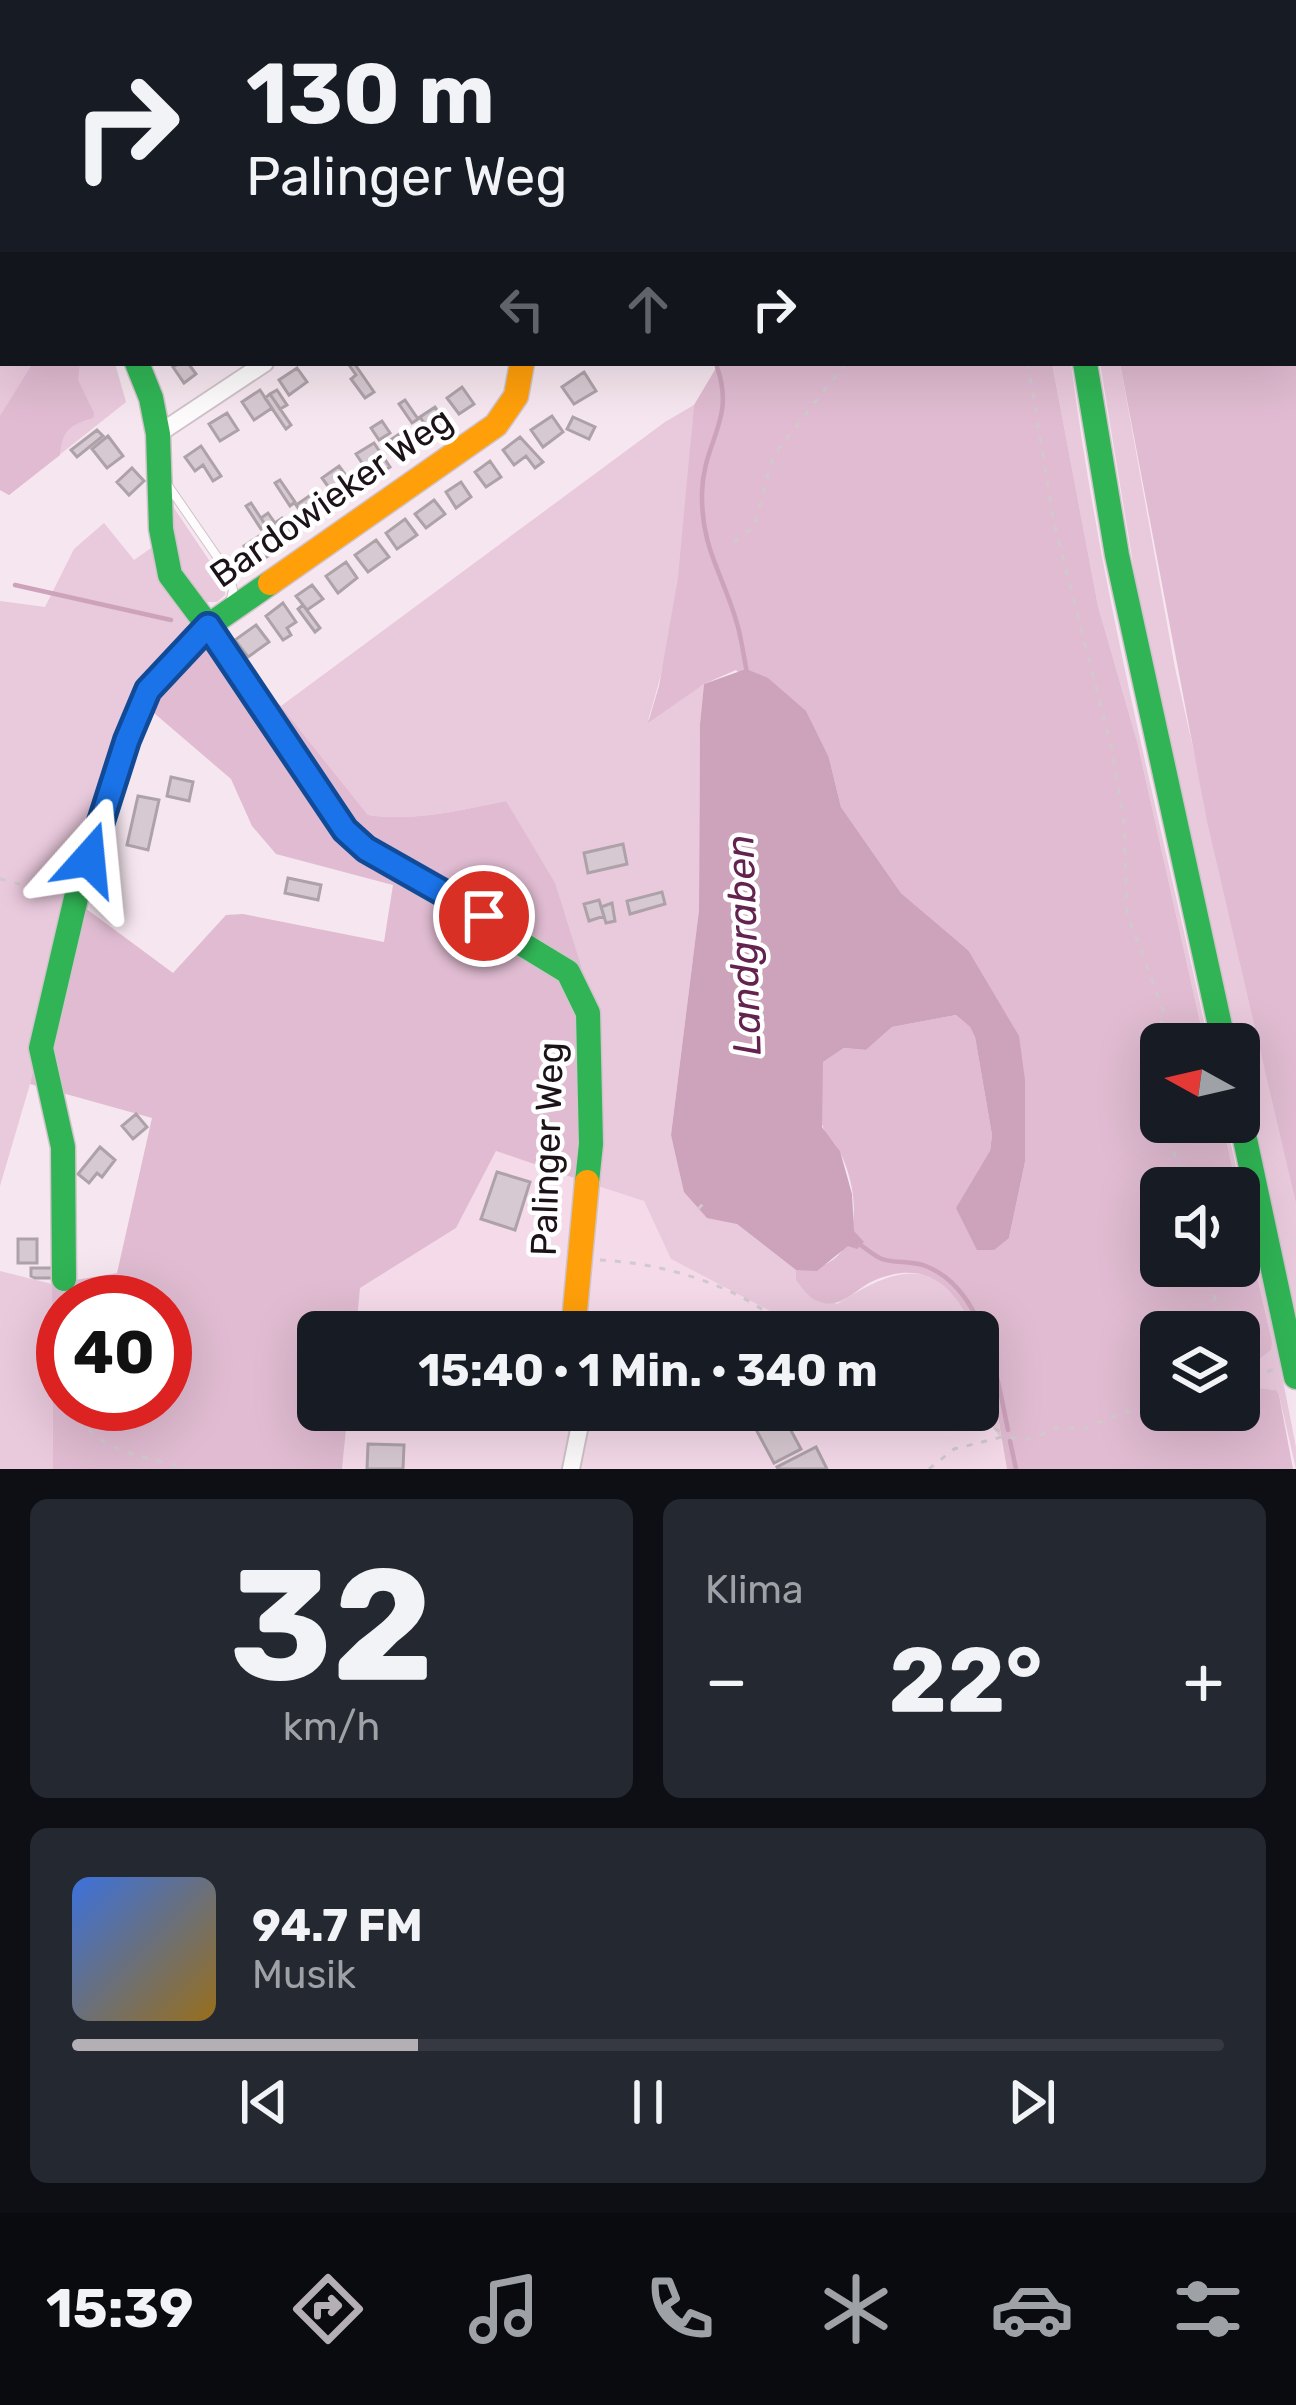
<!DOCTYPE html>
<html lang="de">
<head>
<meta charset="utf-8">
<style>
	body { margin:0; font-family:Rubik,sans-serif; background:#242831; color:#f1f3f6; height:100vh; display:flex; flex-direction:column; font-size:45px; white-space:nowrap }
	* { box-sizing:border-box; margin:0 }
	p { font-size:39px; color:#9ea1a6 }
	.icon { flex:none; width:66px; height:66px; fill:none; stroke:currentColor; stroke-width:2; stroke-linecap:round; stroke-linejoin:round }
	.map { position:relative; height:1469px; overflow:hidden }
	.details { display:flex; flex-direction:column; gap:30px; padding:30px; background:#0d0f14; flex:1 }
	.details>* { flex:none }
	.hud { position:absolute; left:0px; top:0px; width:1296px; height:366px; box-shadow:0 12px 48px #0002; background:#171b24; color:#f1f3f6; overflow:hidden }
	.needle { width:78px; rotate:278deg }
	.fabs { position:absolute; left:1140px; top:1023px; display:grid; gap:24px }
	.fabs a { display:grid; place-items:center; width:120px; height:120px; border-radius:18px; background:#171b24; box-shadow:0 12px 48px #0002; font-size:60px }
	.speed { position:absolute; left:36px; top:1275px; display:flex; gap:24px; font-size:60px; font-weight:700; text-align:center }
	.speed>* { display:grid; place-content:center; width:156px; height:156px; border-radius:50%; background:#171b24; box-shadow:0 12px 48px #0002; line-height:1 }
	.speed .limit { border:18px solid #d22; background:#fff; color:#111 }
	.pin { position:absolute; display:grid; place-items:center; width:102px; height:102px; color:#fff; margin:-51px; border:6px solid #fff; border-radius:50%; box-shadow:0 3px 12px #0007 }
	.me { position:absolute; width:132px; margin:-66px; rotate:18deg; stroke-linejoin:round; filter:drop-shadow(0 0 9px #0008) }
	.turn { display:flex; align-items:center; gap:42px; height:252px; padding:0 48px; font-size:54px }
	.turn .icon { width:156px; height:156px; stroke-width:2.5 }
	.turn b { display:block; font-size:84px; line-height:102px }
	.lanes { display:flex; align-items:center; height:114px; padding:0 48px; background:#0003; justify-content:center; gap:60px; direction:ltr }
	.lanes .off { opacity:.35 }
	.big { font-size:90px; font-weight:700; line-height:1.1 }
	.details .widget { flex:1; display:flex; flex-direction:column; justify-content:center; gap:18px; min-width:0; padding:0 42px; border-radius:18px; background:#242831 }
	.details .dial { align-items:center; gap:0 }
	.dial b { font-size:156px; line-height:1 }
	.song { display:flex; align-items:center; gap:36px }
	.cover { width:144px; height:144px; border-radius:18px; background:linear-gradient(135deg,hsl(220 70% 55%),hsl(40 70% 35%)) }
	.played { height:12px; border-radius:6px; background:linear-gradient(90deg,#b3afb4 30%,#363941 30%) }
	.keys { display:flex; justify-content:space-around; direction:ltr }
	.heat { display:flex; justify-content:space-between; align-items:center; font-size:66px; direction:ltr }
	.details .tiles { flex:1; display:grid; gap:30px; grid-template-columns:1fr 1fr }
	.widget:last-child { grid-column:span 2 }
	.trip { position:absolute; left:297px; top:1311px; width:702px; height:120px; border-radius:18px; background:#171b24; box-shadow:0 12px 48px #0002; font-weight:700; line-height:120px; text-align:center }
	.menu { display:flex; height:192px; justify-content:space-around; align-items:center; background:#090b0e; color:#9ea1a6 }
	.menu .icon { width:84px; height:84px }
	.menu .selected { color:#b3afb4 }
	.menu b { font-size:54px; color:#f1f3f6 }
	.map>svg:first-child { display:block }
	.built { fill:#f5daea }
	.green { fill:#e9c9dc }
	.forest { fill:#e0bbd1; fill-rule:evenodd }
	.water { fill:#cca3bb }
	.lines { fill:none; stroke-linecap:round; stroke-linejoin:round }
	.stream { stroke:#cca3bb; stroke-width:4.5 }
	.building { fill:#d7c9d1; stroke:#aea2a9; stroke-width:3 }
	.lane-casing { stroke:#d0c3ca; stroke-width:10 }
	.street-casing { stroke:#d0c3ca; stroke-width:20 }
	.fast-casing { stroke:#d0c3ca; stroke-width:27 }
	.slow-casing { stroke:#d0c3ca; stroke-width:27 }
	.jam-casing { stroke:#d0c3ca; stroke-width:27 }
	.path { stroke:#d0cacd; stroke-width:3; stroke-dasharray:6 9; stroke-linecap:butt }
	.lane { stroke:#fefbfd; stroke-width:8 }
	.street { stroke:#fefbfd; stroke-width:16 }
	.fast { stroke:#30b455; stroke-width:24 }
	.slow { stroke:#ff9f0a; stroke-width:24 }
	.jam { stroke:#e5322d; stroke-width:24 }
	.route-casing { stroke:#114b97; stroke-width:30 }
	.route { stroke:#1a73e8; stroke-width:21 }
	.labels { text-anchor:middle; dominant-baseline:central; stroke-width:9; stroke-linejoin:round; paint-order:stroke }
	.street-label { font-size:36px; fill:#1c1218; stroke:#fff }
	.water-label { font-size:39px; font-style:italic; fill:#63234e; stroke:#fff }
</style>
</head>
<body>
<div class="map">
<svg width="1296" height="1469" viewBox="0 0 1296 1469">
	<rect width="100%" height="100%" fill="#f6e6ef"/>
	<path class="built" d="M496,1151L644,1201L671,1259L810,1332H356L360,1288L456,1228Z
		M348,1410H968L986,1419L1002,1440L1007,1469H342Z"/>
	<path class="green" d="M0,179H3V363H115L126,402L9,495L0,490Z
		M1052,363H1071C1100,592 1160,818 1209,1044H1205L1138,745L1098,606Z
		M1100,363H1120L1175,668L1296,1204V1315L1138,594Z
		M694,405C685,510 681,619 648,720L704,684L700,724L699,910L671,1135L679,1163L737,1224L796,1270V1280L837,1304C900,1264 941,1254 974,1332H810L671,1259L644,1201L595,1185L506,801C460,810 415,822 368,815L281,706L665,422Z
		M170,502L225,584V595L217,602H201C176,563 172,548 170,502Z
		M104,523L134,560L154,546L192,622L140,701L73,898L30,1084L0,1186V601L45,607L74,549Z
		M1222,1122H1226L1275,1340L1296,1447V1469L1279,1395L1275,1390L1247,1387L1240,1378L1272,1341Z
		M0,1271L52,1284L53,1469H0Z
		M978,1341L990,1370L1002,1440L986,1419L968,1410H978Z"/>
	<path class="forest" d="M728,0H1025V3H726Z
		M1086,0H1296V1204L1207,821L1120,363H1293V3Z
		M39,363H80L78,380L94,413L93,418C69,425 62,431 60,455L9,495L0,490V416L31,366Z
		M719,363H1052L1098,606L1138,745L1205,1044H1161V1122H1222L1237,1188H1161V1266H1239V1198L1272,1341L1271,1350L1241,1373L1240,1378L1247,1387L1276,1390L1279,1395L1293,1469H1007L990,1370L978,1332H974C955,1286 926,1258 873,1281C857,1288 843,1307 824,1303C810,1301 804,1290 796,1280V1270C864,1271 863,1197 839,1150C835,1142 826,1136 823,1127C816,1110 822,1081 823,1062L844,1048L866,1050L892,1027L956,1015L970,1027L975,1037L992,1135L990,1150L1009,1238L1025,1162L968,950L901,893L841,807L829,758L736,670L704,684L648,723L659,686L678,578L694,405ZM1161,1332H1239V1410H1161Z
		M192,622L281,706L368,815C415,822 460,810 506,801L555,883L593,1004L595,1185L496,1151L456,1228L360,1288L356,1332H318V1410H348L342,1469H53L52,1284L117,1273L152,1118L30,1084L73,899L173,973L226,915L243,914L384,942L393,885L276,854L252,826L231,779L140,701ZM63,1302H165V1404H63Z"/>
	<path class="water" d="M746,669L768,678L806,711L829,758L841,807L901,893L968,950L1019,1036L1025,1080V1162L1009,1238L994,1250H977L956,1208L990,1151L992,1135L975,1037L970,1027L956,1015L892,1027L866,1050L844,1048L823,1062L822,1127L840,1151L852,1194L854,1231L864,1242L857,1249L848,1246L817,1271L796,1270L737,1224L707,1218L684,1192L671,1135L699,910L700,724L704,684Z"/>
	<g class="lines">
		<path class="stream" d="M717,367C736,420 703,441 702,493C701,551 725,577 738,627C742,642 744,658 747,673
			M15,585L171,620
			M858,1243C865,1248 874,1256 882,1259C896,1264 913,1260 928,1267C985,1291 997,1377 1008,1430
			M1010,1441L1016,1469"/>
	</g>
	<path class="building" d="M180,363H188L196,374L184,383L173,367Z
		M354,363L374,392L365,398L351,379L356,375L349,365Z
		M297,368L307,382L289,395L279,380Z
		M584,372L596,391L574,404L562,387Z
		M462,387L474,404L459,414L447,398Z
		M260,390L272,408L254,420L242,402Z
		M277,390L287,405L280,409L270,394Z
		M270,394L291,425L286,429L265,398Z
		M405,400L418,419L412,423L399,404Z
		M435,407L448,426L433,436L420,417Z
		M227,413L238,430L220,441L209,424Z
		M552,416L563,432L543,447L531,430Z
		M573,417L595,427L589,439L567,429Z
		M382,421L390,433L379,440L371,428Z
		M97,430L103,436L77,457L71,450Z
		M405,430L418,450L402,460L389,441Z
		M108,436L123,456L107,468L92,449Z
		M520,437L543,462L535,468L526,456L514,465L503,450Z
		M374,443L390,467L372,478L356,454Z
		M201,446L221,476L213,481L203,465L195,471L185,457Z
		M490,461L501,477L486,487L475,472Z
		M339,466L357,491L340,503L322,478Z
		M132,468L144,481L129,495L117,482Z
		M280,480L295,502L290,506L275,483Z
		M461,482L471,497L456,508L446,492Z
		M312,494L325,514L310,524L296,505Z
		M434,500L445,514L426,528L415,514Z
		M251,503L266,526L261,529L246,506Z
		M268,513L275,523L282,518L294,535L278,546L261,518Z
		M405,519L417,535L397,549L386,533Z
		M259,536L271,554L256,564L244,546Z
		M376,540L389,557L368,572L355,555Z
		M346,562L357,578L338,593L326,576Z
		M312,585L323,599L307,610L296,596Z
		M283,603L296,622L287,628L291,635L283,640L266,616Z
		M303,605L320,628L315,632L298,609Z
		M256,625L269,642L248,657L235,640Z
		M171,777L193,782L189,801L167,796Z
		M138,796L159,800L148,850L127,845Z
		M623,844L627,864L588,873L584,853Z
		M288,878L321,885L318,900L285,893Z
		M662,892L665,904L630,914L627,901Z
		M599,900L604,916L589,921L584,904Z
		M612,903L615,921L606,923L601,907Z
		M136,1114L147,1127L133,1139L122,1126Z
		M100,1147L115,1160L102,1177L97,1173L89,1183L78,1174Z
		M497,1172L530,1182L515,1230L481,1219Z
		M18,1239H37V1263H18Z
		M31,1268H57V1278H35L31,1276Z
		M775,1410H780L801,1449L774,1463L752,1422Z
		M368,1444L404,1445L403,1469H367Z
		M816,1447L827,1469H778L777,1467Z"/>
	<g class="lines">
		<defs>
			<path id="lane" d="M167,484L229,574L233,590L231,599"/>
			<path id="street" d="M113,0L115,3
				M299,0L301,3
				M157,3L161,0
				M353,3L357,0
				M630,3L631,0
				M0,128L3,126
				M0,163L3,165
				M0,274H3
				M158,434L265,363
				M571,1469L583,1410"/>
			<path id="fast" d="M137,363L151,398L158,434L161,529L170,575L220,642L345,829L366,849L568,972L588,1013L591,1144L587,1182
				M1085,363L1117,555L1224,1044
				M1239,1111L1296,1377
				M64,1279L63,1147L41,1048L76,898L127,740L148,690L208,626L270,583"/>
			<path id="slow" d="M270,583L496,425L516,396L522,363
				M573,1332L587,1182"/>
			<path id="jam" d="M1063,0V3"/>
		</defs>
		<use href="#lane" class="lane-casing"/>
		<use href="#street" class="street-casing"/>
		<use href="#fast" class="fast-casing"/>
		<use href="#slow" class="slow-casing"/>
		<use href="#jam" class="jam-casing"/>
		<path class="path" d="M972,0V3
			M1028,363L1053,518L1111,746L1124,823L1127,913L1164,1012L1155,1045L1161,1101
			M734,542L754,527L773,456L846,363
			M0,879L56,894
			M1165,1122L1185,1188
			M698,1209L706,1201
			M600,1260C664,1263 743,1286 791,1332
			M1207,1266L1223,1332
			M1239,1382L1277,1368
			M75,1404C87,1453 146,1455 187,1469
			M907,1410C939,1421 978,1415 1006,1435
			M929,1469L954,1449L1002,1437L1030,1439L1057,1428L1083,1429L1127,1411L1164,1415L1178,1410"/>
		<use href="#lane" class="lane"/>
		<use href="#street" class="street"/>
		<use href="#fast" class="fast"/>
		<use href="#slow" class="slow"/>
		<use href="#jam" class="jam"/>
	</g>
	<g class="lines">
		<defs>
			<path id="route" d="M89,859L127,740L148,690L208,626L345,830L366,849L484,916"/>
		</defs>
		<use href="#route" class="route-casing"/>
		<use href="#route" class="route"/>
	</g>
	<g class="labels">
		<g class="street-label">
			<text transform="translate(331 497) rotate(-35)">Bardowieker Weg</text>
			<text transform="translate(547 1149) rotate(-88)">Palinger Weg</text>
		</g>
		<g class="water-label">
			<text transform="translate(744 945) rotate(-92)">Landgraben</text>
		</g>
	</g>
</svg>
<div class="fabs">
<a><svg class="needle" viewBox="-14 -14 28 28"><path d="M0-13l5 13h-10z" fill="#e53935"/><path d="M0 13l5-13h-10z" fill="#9ea1a6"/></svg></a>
<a><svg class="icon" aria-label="sound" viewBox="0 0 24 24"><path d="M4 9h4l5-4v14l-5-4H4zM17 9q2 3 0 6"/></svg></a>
<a><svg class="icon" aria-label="layers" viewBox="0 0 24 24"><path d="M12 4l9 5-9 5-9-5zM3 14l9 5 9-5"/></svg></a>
</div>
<div class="speed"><div class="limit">40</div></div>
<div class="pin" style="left:484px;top:916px;background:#d93025"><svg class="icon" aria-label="arrive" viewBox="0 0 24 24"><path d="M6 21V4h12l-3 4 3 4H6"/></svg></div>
<svg class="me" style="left:89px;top:859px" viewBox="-20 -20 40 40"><path d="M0-17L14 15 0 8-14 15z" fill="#1a73e8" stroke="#fff" stroke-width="4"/></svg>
<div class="trip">15:40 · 1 Min. · 340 m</div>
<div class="hud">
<div class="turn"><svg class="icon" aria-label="right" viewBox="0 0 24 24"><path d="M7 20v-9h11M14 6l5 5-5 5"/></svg><div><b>130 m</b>Palinger Weg</div></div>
<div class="lanes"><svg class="icon off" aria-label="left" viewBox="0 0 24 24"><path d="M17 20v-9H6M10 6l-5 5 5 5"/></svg><svg class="icon off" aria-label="ahead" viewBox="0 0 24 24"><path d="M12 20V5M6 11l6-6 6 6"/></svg><svg class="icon" aria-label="right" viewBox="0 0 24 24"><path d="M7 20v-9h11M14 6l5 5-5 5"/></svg></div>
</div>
</div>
<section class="details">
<div class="tiles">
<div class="widget dial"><b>32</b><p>km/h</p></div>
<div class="widget"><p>Klima</p>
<div class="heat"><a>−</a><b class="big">22°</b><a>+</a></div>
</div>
<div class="widget">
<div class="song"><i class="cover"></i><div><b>94.7 FM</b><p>Musik</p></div></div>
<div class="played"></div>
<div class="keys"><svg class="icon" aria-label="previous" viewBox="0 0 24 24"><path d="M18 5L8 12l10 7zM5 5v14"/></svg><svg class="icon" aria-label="pause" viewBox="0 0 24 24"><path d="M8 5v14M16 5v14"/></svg><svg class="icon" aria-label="next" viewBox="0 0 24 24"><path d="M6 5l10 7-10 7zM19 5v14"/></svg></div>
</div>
</div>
</section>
<nav class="menu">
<b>15:39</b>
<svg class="icon selected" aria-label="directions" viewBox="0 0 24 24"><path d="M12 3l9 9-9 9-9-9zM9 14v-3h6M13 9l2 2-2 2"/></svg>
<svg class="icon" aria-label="music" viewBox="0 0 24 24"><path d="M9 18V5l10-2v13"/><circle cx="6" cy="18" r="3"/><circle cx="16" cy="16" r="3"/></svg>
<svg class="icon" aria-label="phone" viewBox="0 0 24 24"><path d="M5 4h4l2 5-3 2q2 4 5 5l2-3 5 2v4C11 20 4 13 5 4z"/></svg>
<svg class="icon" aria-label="climate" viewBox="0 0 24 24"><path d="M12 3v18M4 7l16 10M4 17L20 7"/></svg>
<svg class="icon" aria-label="car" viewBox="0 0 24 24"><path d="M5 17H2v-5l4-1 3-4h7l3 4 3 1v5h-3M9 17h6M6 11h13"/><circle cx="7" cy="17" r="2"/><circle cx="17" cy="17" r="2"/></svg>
<svg class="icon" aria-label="filters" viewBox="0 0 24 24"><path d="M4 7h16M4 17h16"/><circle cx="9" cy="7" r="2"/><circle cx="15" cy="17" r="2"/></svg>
</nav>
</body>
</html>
